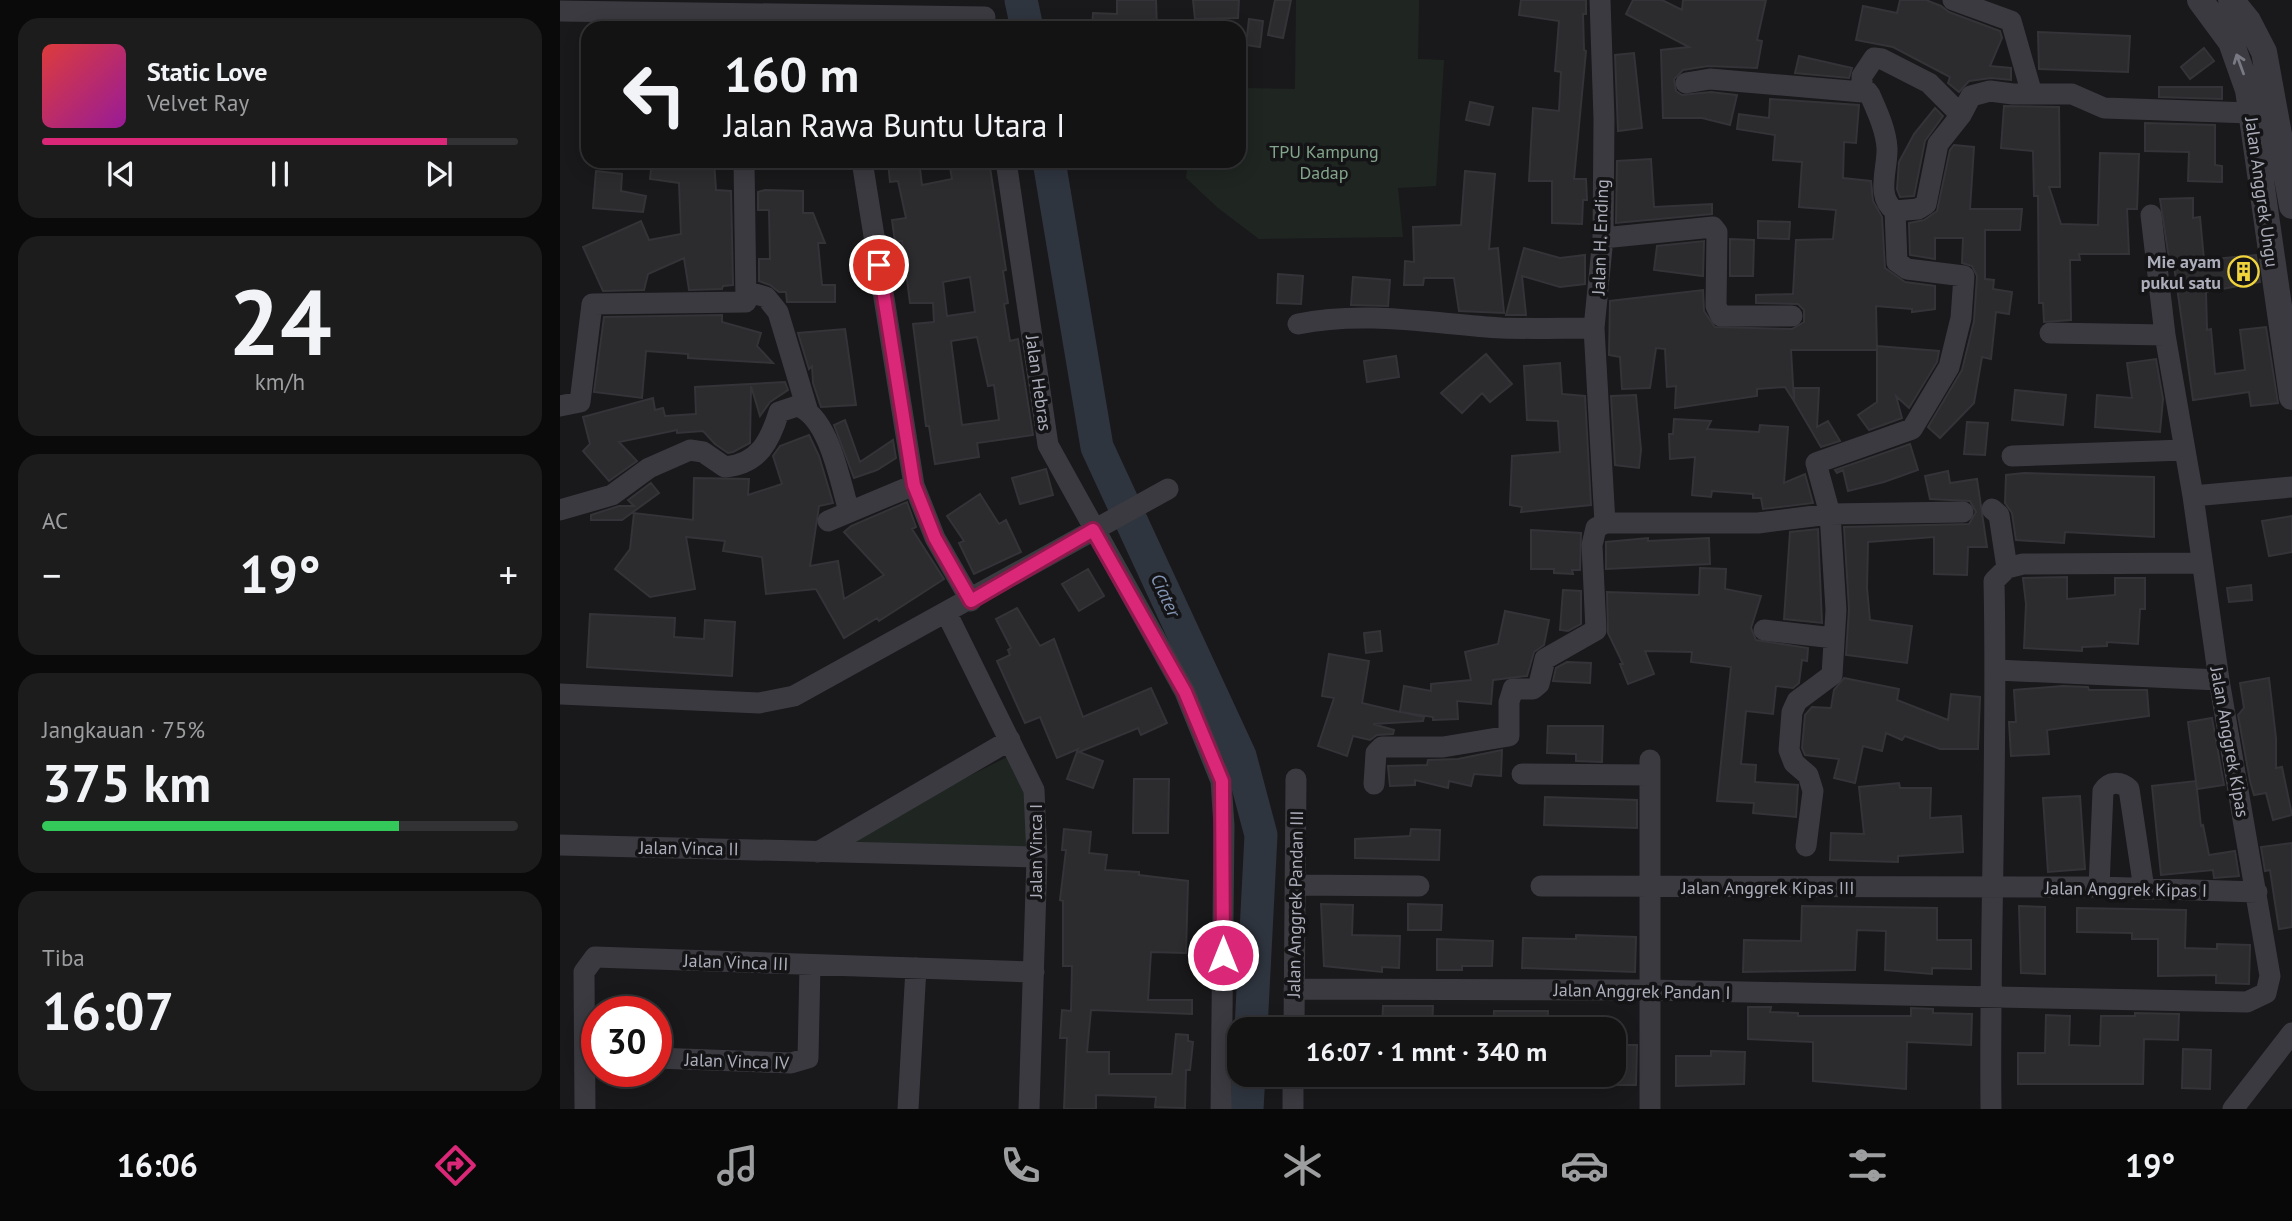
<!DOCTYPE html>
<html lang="id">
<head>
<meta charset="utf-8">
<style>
	body { margin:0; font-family:"PT Sans",sans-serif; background:#1c1c1d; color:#f1f3f6; height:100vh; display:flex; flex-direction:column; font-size:26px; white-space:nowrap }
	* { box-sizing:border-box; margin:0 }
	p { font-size:23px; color:#9d9ea0 }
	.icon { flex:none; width:38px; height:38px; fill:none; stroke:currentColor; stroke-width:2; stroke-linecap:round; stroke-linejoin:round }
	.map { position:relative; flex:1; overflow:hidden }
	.panel { display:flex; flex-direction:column; gap:18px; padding:18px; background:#0a0a0b; width:560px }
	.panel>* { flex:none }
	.hud { position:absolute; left:21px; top:21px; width:665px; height:147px; border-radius:21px; box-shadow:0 4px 18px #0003,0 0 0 2px #323234; background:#131314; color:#f1f3f6; overflow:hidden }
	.speed { position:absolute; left:21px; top:996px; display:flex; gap:14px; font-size:35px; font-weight:700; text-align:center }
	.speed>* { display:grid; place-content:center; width:91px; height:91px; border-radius:50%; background:#131314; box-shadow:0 4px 18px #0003,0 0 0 2px #323234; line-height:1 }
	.speed .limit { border:10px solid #d22; background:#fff; color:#111 }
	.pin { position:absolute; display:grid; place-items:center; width:60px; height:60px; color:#fff; margin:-30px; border:4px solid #fff; border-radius:50%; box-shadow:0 2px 7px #0007 }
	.me { position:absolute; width:77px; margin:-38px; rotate:0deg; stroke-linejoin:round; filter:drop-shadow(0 0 5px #0008) }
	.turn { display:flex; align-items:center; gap:24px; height:147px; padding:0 28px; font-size:32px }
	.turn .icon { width:91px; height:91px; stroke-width:2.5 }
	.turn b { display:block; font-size:49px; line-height:60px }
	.big { font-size:52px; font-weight:600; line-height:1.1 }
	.panel .widget { flex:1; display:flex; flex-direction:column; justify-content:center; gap:10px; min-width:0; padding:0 24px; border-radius:21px; background:#1c1c1d }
	.panel .dial { align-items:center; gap:0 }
	.dial b { font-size:91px; line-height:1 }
	.song { display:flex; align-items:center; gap:21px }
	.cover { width:84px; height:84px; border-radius:10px; background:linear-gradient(135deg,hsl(0 70% 55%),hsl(300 70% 35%)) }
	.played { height:7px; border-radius:4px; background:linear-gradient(90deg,#db2777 85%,#323234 85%) }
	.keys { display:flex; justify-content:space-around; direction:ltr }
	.heat { display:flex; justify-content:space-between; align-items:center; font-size:38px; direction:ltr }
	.charge { height:10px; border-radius:5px; background:linear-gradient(90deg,#34c759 75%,#323234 0) }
	.trip { position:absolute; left:667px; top:1017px; width:399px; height:70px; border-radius:21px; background:#131314; box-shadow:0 4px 18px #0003,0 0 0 2px #323234; font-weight:600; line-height:70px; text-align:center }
	.tabs { display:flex; height:112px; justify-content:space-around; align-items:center; background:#080808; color:#9d9ea0 }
	.tabs .icon { width:49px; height:49px }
	.tabs .selected { color:#db2777 }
	.tabs b { font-size:32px; color:#f1f3f6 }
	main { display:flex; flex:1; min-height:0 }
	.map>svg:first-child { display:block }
	.green { fill:#1f2621 }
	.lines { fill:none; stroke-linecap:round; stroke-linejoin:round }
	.river { stroke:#2f353f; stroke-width:33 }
	.building { fill:#2c2c2f; stroke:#343337; stroke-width:2; fill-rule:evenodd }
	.minor { stroke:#3a3a40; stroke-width:21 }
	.tertiary { stroke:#3a3a40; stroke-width:26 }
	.oneway { stroke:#787983 }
	.route-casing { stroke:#8e194d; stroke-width:18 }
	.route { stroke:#db2777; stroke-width:12 }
	.labels { text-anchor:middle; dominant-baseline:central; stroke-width:7; stroke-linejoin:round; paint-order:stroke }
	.park-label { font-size:18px; fill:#83a58b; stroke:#141416 }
	.street-label { font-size:18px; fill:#abadba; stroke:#141416 }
	.poi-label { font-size:18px; font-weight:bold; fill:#abadba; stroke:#141416; text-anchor:end }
	.water-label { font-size:19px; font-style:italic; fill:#8395b5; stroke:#141416 }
</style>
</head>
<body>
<main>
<section class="panel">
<div class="widget">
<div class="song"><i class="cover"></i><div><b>Static Love</b><p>Velvet Ray</p></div></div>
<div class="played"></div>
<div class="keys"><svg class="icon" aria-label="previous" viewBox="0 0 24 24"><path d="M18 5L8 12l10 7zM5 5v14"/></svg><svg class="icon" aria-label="pause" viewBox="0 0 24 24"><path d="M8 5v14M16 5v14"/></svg><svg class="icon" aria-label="next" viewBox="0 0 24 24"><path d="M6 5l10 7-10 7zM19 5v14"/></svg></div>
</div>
<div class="widget dial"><b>24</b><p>km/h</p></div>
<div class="widget"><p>AC</p>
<div class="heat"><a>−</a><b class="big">19°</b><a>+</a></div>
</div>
<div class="widget"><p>Jangkauan · 75%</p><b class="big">375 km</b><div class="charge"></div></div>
<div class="widget"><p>Tiba</p><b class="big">16:07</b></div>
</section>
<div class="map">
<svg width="1732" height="1109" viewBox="0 0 1732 1109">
	<rect width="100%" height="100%" fill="#19191b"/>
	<path class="green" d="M736,0H859L858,59L884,60L876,186L838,188L843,237L699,239L658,208L626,178L628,161H679V122H687L686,88L735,89Z
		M449,756L466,792L468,853L291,848L296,833Z"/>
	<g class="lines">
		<path class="river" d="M461,0L467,28
			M489,161L537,447L680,756L701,835L691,1029
			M687,1109L689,1074"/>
	</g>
	<path class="building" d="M557,0H596L597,28H532L533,13L557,14Z
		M633,0H679L678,18L635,19Z
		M715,0H731L723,38L708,35Z
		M961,0H1026V14H1023L1024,50L1026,51L1014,179H1026L1027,200H1023L1022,224L992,223V181H969L973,108L999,111L1001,72L995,71L999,21L959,15Z
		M1073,0H1102L1122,10L1123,0H1206L1197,40L1202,41L1197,68L1148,66L1123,70L1114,79L1116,91L1122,95L1151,92L1177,95L1170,125L1142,118H1103L1101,50L1129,47L1066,14Z
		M1340,0H1366L1381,6L1389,12L1440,31L1442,38L1430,66L1451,68V80L1431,78L1409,81L1399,92L1388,83L1390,77L1333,47L1296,40L1303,6L1337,13Z
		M689,19L703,21L700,47L686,45Z
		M1478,32L1570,36L1568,72L1479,69Z
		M1644,48L1654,61L1630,79L1621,67Z
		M1074,53L1082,128L1058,131L1055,55Z
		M1239,56L1292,68L1289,78L1235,73Z
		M1599,87H1662V99L1599,97Z
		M1210,99L1299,105L1296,143L1284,142L1283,178L1311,181L1313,201L1322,217L1325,268L1345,282L1375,286V309L1352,312V309L1316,306L1317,350H1231L1234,401L1225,387L1197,389V396L1115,408L1116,386L1107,387L1105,349L1096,348L1090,388L1062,389L1060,357L1049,355L1050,301L1143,290L1144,311L1155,327L1232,329L1244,322V310L1238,304L1196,303V295L1233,294L1236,240L1273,239L1276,210L1239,207L1242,162L1213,160L1215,135L1177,129L1179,114L1209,118Z
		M910,102L933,107L929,125L906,120Z
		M1444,106L1499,107L1500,187H1489L1501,224L1538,225L1540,153L1579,154L1577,209H1567L1569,254H1519L1520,260H1510L1511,320L1484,322L1483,303H1479L1478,196H1474L1473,151L1441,148Z
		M1375,108L1383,116L1365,141L1354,196L1340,197L1337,189L1339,162L1354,134Z
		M1585,123L1655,125V165L1662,166V182L1628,181L1629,152L1585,151Z
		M1394,145L1414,147L1410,209H1462L1460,230H1425V279L1434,280L1433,289L1452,292L1449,314L1436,312L1431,359L1422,357L1414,403L1380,438L1368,427L1402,370L1414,321L1417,276L1412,266L1402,263L1403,238H1375V259L1350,255L1349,223L1364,220L1377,211L1390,150Z
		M1091,159L1094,207L1152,204V214L1056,223L1057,161Z
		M92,161H154L156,190L171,191L173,285L163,286L162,289L129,290L124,258L88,274L84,290L43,291L23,247L81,221L89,240L121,234L119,183L90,179Z
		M359,161L362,185L392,179L389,161H429L446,270L443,271L448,303L444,304L450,341L458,339L473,435L417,443L419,457L375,464L369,426H366L353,324L374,322L373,303H350L342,241L335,242L332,220L346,218L338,181L330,182L328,162ZM410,277L415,312L387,316L383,282ZM417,337L428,386L434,385L439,420L402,425L391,341Z
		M36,171L62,174L61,191L86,196L83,212L33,208Z
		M905,171L935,174L929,249L938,248L944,313L899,311L894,278H864L863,285H844L845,261L854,262L853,227L901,225Z
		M205,190L243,191V213H253L265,243H258L262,285H275V302H227L226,292H219L210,285L199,281V259H210L209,210H198V192Z
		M1633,198V218L1640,217L1644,260L1696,255L1700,282L1646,292L1647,330L1651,329L1655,374L1685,370L1680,330L1706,327L1718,403L1691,406L1689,392L1633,400L1613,259H1609L1600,199Z
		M1198,221L1230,222L1229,239L1198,238Z
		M1170,239L1194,240L1193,276H1170Z
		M1144,241L1143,276L1094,270L1097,246Z
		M964,248L1000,258L1025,255V284L1000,287L962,276L966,315H946Z
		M718,274L743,276L741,304L717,303Z
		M793,277L830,280L828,306L791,305Z
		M162,315V322L201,333L197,346L213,363L128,358V354L86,351L82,398L34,392L44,317Z
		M285,329L296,405L261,407L253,383L252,366L249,369L238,333Z
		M1317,346L1379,351L1377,362L1349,408L1336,396L1342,418L1309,430L1298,415L1317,402Z
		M926,354L952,384L930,402L922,393L902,413L881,393Z
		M836,356L839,377L807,382L804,361Z
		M1596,359L1603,399L1600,432L1535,427L1537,395L1572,398L1567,363Z
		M1000,363L1002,394L1025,396L1031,505L961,512L962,507L950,505L952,456L1000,452L998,421L967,420L964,366Z
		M225,382L228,390L210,402L200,416L191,386L190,443L173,452L168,453L155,444L143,431L117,433V430L59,442L77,461L49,481L23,451L30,444L23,417L93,398L95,410L103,408L105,416L136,414L135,387Z
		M1234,388H1259L1257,427L1268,421L1280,441L1261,447L1234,401Z
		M1455,390L1506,395L1503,425L1452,420Z
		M1076,395L1081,450L1079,468L1055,465L1051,396Z
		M1114,419L1151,421L1147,429L1199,432L1200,425L1228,427L1224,483L1245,474L1253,503L1203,509L1201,498H1193V494L1152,491L1151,497L1132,495L1135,457L1110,459L1109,434H1113Z
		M285,420L300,462L333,440L336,458L317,470L294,478L274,425Z
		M1407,422L1428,423L1425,455L1404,454Z
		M249,435L259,456L273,503L259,506L250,566L278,561L284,599L324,575L284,532L291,526L347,502L356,527L352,529L384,579L319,621L317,618L284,638L256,589L206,594L202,557L163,551L165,541L126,537L135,589L90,597L55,569L70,549L74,513L133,520L134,478L189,479L188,495L222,484L213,456L220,446Z
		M1350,444L1358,470L1324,482L1288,491L1283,470L1277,473L1275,470Z
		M486,469L493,495L460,504L452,478Z
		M1388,471L1390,483L1417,479L1427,547H1408L1407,575L1374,574V537L1308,542L1307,588L1310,620L1352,626L1347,663L1286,655L1289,609L1284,527L1409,524L1416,512L1410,501L1370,499L1365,476Z
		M1464,473L1594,477V537L1505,532L1504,543L1456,540L1452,513L1445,503L1446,475Z
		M91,483L99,493L62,520H31V515L59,506H74L68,500Z
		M420,494L439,524L446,520L461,552L414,574L399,543L404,541L387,516Z
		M1732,516V552L1709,556L1702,521Z
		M1258,529L1262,623L1224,619L1230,532Z
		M971,530L1021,533L1020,570H1012L1013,574L994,573V569H971Z
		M1088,538V541L1149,538L1150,564L1046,569V542Z
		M1140,568L1166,569L1165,589L1201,596L1191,628L1196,640L1248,648L1247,661L1242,660L1239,683L1233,688L1216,686L1213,714L1186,711L1181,764L1196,765L1195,782L1238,785L1236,817L1193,813L1194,803L1157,801L1171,667L1131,662L1132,652L1085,651L1094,674L1068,684L1060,664H1063L1048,633L1047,592L1139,595Z
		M528,569L544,596L519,611L502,584Z
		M1507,577V599L1555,595V578H1585V609H1580L1578,644L1547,642V646L1522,647V651L1464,648L1466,604L1463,578Z
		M1691,585L1692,600L1669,602L1667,588Z
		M1003,590L1021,591V624L1008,631L1000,630Z
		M457,608L480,646L494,639L523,717L591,688L607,723L581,735L578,728L519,752L543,761L533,788L507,779L518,749L497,758L480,717L465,723L437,661L450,655L448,650L451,648L436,619Z
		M945,611L989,620L984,645L974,652L967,676L933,680L931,704L897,701L898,719L873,720V717L841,712L864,717L863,721L813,724L834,730L833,734L817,735L810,740L793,736L787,756L758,746L774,698L762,696L769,654L809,661L802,703L840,712L844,686L871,691V684L911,680L905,652L938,644Z
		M30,614L115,618L114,637L144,639L145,620L175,622L172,676L27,667Z
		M820,631L822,651L806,653L804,633Z
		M1007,662L1031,663L1030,683L993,681L996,668Z
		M1284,678L1339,689L1337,700L1388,720L1391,694L1420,697L1418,749H1380L1345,736L1342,740L1326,733L1322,751L1303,746L1295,783L1274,778L1279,759L1245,755L1242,748L1245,715L1252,707L1271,708L1274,690Z
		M1709,678L1716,738V768L1722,767L1732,815L1713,820L1706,793L1694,795L1690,781L1678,715L1684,708L1680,683Z
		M1503,686L1528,687L1529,690H1587L1589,716L1487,730L1489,754L1451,756L1449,722H1456L1454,690Z
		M1652,718L1664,785L1637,789L1628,722Z
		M988,726H1043L1042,762L1016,761V754L987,753Z
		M942,750L941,776L914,774L911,786L889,781L888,788L855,780V785L830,786L828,766L867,765L868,760L898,759Z
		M574,779H609L608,833H573Z
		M1636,781L1641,826L1643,825L1649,855L1675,851L1679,876L1654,878L1653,870L1601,875L1592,786Z
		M1339,783L1340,788H1371L1370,818L1401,816L1403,852L1338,856V862L1270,860L1271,833L1304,834L1299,787Z
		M1520,796L1525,869L1488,872L1483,798Z
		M985,797L1077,800V828L984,825Z
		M504,829L531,832L529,853L547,855L545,870L579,872V875L628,881L626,953L591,952L588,1000H632V1014L531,1010L527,1052H549V1074H612L616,1034L628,1035V1041L633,1042L630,1070H626L625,1108L595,1107L596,1097L536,1095V1109H504L507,1038H500L502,1010L511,1011L512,966H503V901L500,900L506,850H502Z
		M851,829L880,830L879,860L795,858V839L850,836Z
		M1732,843V927L1719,929L1710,870L1705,871L1701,847Z
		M761,904L793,905L792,935L840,936L839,968L822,967V972L764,966Z
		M848,904L882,905L881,930H848Z
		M1242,906L1377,908V940H1411V969L1372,968V974L1325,970L1326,931L1297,930L1295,970L1183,972L1184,940L1241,941Z
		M1459,906L1485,907V974L1461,973Z
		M1517,908L1626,910L1625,948L1657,949V944L1690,945L1689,984L1656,983V975L1598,976V939H1572V933L1517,932Z
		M1016,935L1076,937L1075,972L962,968L963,938L1016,939Z
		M877,939L933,941L932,966H902V970H877Z
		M823,1006H873L872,1029H822Z
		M1188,1007H1211L1210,1012L1238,1013V1016H1351V1008L1373,1009V1013L1412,1014L1411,1045L1347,1042L1346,1089L1253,1081V1042L1188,1039Z
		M934,1011H988L987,1029H933Z
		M1575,1013L1619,1014L1618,1040L1584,1039L1583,1084H1458V1053H1485L1486,1015L1510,1016L1509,1045L1540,1046L1541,1016H1575Z
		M1054,1045H1077L1076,1085H1054Z
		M1623,1049L1651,1050L1650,1089L1622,1088Z
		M1151,1051L1185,1052L1184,1084L1116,1086V1056H1151Z"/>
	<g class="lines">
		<path class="minor" d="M1040,0L1044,119L1043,238L1034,328L1045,523
			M1393,0L1451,21L1472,94
			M0,11L425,17
			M1126,83L1150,79L1302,92V76L1314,58L1322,59L1369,83L1401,115L1411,96L1430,91L1453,94H1512L1544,108L1691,113
			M302,161L354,485L375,538L411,601
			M446,161L488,445L625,692L661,781L664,826L661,1109
			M1335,211L1358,209L1366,204L1378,144L1401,115
			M1043,238L1153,227L1157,232L1156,306L1161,316H1232
			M188,292L206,297L218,312L248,412
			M738,324C806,310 874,324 942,328C972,329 1003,328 1034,328
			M1490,333L1605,335
			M0,406L20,402L32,304L186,302L184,161
			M1452,456L1625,450
			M1633,496L1732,487
			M1432,509L1439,515L1447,568
			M0,510L52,495L89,468L130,450L143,452L165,467C199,464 210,441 219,412L237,406C269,416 280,482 289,511
			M268,521L354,485
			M387,614L474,790L477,857L469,1109
			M1204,630L1274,638
			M1436,670L1659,680
			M0,694L199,703L234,696L608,489
			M1090,760V1109
			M962,774L1089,775
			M814,784L816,753L822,747H883L949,736V702L953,689H973L979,684L985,659L1036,630L1032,545L1036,528L1045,523H1198L1270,514L1256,463L1352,429L1389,367L1401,318L1404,276L1347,269L1337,262L1335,211C1315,197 1328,168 1327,148C1326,130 1317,111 1310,95L1307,91L1302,92
			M0,845L477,857
			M1246,846L1253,791L1248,775L1234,763L1229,750L1232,712L1237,701L1272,675L1276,610L1270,514L1403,512
			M258,852L450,740
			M736,885L859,886
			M981,886L1539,887L1697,892
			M1539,887L1543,791C1549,781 1561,781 1569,789L1584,889
			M734,989L1089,990L1687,1002L1706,993L1710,976L1659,680L1633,496L1605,335L1591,215
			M734,1029L736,779
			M96,1058L231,1063L248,1058L250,965
			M25,1109L24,972L35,957L474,972
			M348,1109L356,968
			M733,1109V1074
			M1431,1109C1429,933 1438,757 1434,581L1447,568L1463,564L1642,563
			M1673,1109L1732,1033"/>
		<path class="tertiary" d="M1640,0L1671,42L1688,90L1732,397
			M1671,0L1688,21L1704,52L1732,206"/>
	</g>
	<defs><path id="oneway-shaft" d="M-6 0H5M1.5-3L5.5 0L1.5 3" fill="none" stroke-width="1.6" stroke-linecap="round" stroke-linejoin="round" transform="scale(1.75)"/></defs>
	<use class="oneway" href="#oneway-shaft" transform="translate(1680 64) rotate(-110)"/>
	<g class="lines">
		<defs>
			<path id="route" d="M319,265L354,485L375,538L411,601L533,530L625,692L662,781L663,955"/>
		</defs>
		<use href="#route" class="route-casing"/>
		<use href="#route" class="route"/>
	</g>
	<defs>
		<symbol id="building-ring" viewBox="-11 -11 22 22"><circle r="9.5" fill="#141416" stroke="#f1d43b" stroke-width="1.5"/><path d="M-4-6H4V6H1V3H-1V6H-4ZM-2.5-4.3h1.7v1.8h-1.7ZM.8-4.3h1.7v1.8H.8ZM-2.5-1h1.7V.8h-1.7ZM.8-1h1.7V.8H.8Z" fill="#f1d43b"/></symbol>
	</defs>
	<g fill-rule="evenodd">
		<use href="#building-ring" x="1666" y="254" width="35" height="35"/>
	</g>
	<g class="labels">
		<g class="park-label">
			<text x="764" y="151">TPU Kampung<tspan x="764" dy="21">Dadap</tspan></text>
		</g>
		<g class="street-label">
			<text transform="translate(1702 192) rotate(82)">Jalan Anggrek Ungu</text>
			<text transform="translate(1040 237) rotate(-88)">Jalan H. Ending</text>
			<text transform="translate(479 383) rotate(82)">Jalan Hebras</text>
			<text transform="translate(1670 742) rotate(80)">Jalan Anggrek Kipas</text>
			<text transform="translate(129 848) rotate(1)">Jalan Vinca II</text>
			<text transform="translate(475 851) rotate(-90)">Jalan Vinca I</text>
			<text x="1208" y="887">Jalan Anggrek Kipas III</text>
			<text transform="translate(1566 889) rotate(1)">Jalan Anggrek Kipas I</text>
			<text transform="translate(735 904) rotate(-89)">Jalan Anggrek Pandan III</text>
			<text transform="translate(176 962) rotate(2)">Jalan Vinca III</text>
			<text transform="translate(1082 991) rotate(1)">Jalan Anggrek Pandan I</text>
			<text transform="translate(177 1061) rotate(2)">Jalan Vinca IV</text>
		</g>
		<g class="poi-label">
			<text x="1661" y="261">Mie ayam<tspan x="1661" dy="21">pukul satu</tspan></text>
		</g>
		<g class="water-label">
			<text transform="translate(606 595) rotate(65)">Ciater</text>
		</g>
	</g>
</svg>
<div class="speed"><div class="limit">30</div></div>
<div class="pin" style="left:319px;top:265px;background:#d93025"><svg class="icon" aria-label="arrive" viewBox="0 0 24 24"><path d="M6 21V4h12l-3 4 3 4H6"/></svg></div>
<svg class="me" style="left:663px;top:955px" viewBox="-20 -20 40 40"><circle r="17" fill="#db2777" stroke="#fff" stroke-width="3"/><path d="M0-11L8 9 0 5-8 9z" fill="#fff"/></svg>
<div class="trip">16:07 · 1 mnt · 340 m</div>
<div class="hud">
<div class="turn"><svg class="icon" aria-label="left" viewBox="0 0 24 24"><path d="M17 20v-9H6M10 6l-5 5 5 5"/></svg><div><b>160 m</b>Jalan Rawa Buntu Utara I</div></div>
</div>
</div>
</main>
<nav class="tabs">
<b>16:06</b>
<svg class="icon selected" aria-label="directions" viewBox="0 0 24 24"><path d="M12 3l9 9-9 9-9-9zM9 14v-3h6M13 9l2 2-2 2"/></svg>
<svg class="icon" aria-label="music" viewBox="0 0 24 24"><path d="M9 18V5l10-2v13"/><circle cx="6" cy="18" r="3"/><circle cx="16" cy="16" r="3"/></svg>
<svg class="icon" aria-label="phone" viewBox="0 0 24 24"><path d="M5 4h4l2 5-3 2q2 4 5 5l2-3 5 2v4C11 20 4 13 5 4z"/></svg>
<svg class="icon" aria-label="climate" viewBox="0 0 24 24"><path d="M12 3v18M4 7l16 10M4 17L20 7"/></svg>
<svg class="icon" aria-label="car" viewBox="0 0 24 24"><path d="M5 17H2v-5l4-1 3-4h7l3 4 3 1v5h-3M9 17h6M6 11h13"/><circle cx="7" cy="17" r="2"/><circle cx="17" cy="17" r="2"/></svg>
<svg class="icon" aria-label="filters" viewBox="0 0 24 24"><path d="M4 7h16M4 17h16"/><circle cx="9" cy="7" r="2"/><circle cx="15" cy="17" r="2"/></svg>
<b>19°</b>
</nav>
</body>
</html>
